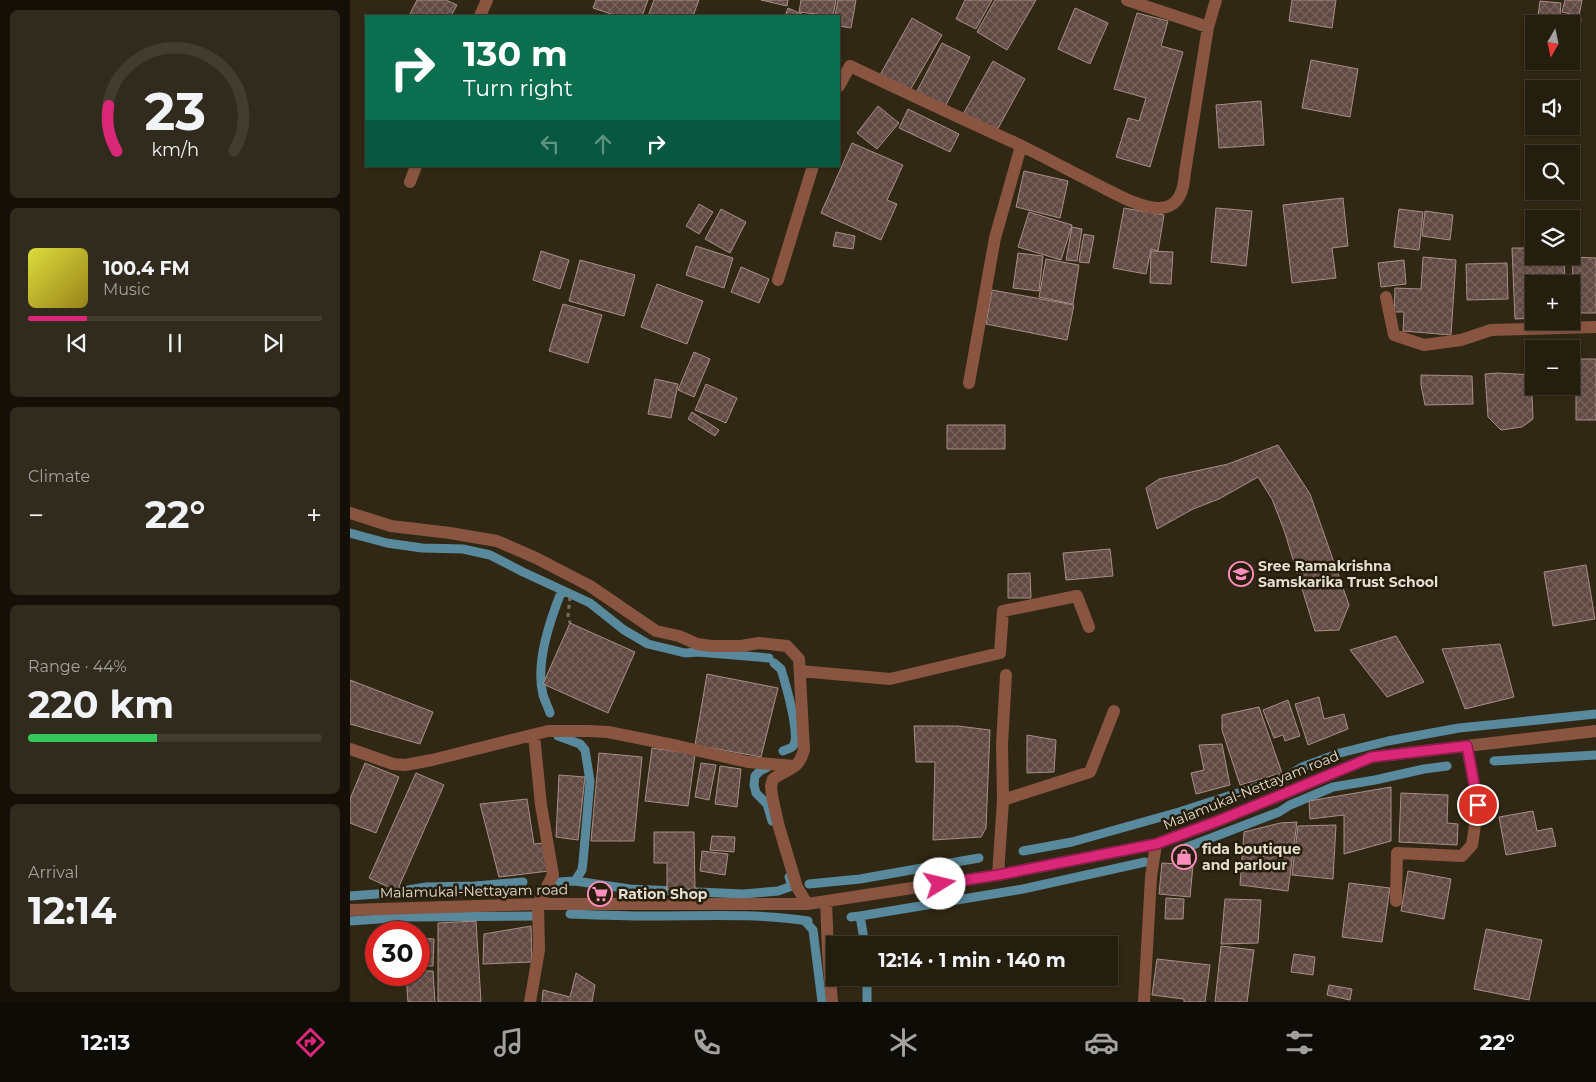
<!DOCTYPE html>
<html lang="en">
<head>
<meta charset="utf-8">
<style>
	body { margin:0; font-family:Montserrat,sans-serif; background:#302b1d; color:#f1f3f6; height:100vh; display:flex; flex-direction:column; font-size:19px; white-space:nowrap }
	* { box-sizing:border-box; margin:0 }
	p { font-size:16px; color:#a3a29e }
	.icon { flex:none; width:28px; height:28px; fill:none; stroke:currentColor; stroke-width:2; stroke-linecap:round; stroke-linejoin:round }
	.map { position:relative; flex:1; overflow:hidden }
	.details { display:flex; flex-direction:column; gap:10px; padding:10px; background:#141008; width:350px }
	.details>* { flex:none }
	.banner { position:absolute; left:15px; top:15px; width:475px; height:152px; border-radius:0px; box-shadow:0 1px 4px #0004,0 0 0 1px #413c2f; background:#0b6e4f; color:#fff; overflow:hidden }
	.needle { width:32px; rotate:189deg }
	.tools { position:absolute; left:1175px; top:15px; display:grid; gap:10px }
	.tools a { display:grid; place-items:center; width:55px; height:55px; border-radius:0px; background:#241e0f; box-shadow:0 1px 4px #0004,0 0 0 1px #413c2f; font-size:25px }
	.speed { position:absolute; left:15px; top:921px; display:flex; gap:10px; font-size:25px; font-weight:700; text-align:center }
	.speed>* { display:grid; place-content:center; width:65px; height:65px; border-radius:50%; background:#241e0f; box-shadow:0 1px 4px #0004,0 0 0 1px #413c2f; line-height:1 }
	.speed .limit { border:8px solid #d22; background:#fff; color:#111 }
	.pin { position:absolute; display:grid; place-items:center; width:42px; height:42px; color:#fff; margin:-21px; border:2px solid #fff; border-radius:50%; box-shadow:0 1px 5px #0007 }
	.me { position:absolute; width:55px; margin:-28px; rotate:81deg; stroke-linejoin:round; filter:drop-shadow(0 0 4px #0008) }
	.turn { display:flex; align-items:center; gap:18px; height:105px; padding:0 15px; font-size:22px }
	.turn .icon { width:65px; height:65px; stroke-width:2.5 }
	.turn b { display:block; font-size:35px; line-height:42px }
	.lanes { display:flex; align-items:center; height:48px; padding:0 15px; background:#0003; justify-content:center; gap:25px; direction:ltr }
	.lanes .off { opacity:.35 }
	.big { font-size:38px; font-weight:700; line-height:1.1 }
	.details .tile { flex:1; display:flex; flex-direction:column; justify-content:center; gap:8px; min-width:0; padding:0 18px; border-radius:8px; background:#302b1d }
	.details .dial { align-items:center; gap:0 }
	.dial svg { height:130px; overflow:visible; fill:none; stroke:#413c2f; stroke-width:7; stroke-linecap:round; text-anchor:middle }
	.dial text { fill:#f1f3f6; stroke:none }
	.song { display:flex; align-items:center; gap:15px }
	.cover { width:60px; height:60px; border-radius:8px; background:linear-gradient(135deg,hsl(60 70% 55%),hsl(50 70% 35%)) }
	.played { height:5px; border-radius:2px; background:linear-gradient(90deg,#db2777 20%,#413c2f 20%) }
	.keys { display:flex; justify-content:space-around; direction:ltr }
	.heat { display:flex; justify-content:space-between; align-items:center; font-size:28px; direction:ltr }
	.charge { height:8px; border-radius:4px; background:linear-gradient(90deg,#34c759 44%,#413c2f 0) }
	.trip { position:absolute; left:476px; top:936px; width:292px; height:50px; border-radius:0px; background:#241e0f; box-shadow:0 1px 4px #0004,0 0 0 1px #413c2f; font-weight:700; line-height:50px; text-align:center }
	.menu { display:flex; height:80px; justify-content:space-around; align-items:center; background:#0e0c06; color:#a3a29e }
	.menu .icon { width:35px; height:35px }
	.menu .selected { color:#db2777 }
	.menu b { font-size:22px; color:#f1f3f6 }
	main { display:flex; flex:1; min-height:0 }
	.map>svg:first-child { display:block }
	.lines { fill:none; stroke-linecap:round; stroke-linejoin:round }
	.stream { stroke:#58899d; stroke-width:9 }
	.building { fill:url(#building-cross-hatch); stroke:#a88d86 }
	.path { stroke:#787160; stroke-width:3; stroke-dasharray:4 4; stroke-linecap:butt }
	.minor { stroke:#895541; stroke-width:12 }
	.route-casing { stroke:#8e194d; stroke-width:12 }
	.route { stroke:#db2777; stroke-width:9 }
	.labels { text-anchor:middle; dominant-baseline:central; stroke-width:5; stroke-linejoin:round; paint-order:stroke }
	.poi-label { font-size:14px; font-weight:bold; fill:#e3ded2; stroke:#261e0b; text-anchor:start }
	.street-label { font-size:14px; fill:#e3ded2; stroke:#261e0b }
</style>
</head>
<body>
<main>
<section class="details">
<div class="tile dial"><svg viewBox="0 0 100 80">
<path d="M14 69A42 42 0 1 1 86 69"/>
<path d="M14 69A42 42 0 0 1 9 41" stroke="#db2777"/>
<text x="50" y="56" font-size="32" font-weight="700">23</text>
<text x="50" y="72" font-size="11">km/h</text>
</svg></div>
<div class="tile">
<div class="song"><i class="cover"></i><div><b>100.4 FM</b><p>Music</p></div></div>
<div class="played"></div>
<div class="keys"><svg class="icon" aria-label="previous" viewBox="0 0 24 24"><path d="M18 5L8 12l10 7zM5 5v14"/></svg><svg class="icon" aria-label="pause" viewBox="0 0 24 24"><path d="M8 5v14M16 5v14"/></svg><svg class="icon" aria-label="next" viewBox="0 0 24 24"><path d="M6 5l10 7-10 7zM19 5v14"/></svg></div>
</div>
<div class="tile"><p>Climate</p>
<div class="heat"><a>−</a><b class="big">22°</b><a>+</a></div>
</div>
<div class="tile"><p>Range · 44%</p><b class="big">220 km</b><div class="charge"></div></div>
<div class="tile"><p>Arrival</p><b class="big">12:14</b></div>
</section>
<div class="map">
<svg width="1246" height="1002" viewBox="0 0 1246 1002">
	<defs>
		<pattern id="building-cross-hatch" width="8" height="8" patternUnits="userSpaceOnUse" patternTransform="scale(1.25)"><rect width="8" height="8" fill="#624a44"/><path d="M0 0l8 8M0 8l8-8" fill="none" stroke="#78645e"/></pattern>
	</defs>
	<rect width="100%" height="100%" fill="#302814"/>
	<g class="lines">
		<path class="stream" d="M0,533L37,543L72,548L113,549L140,555L173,572L240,603L274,630L298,644L335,653L348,652L419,658
			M424,663L431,669C435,682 451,736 443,746C441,749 436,749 433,751
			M200,713C198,707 195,701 193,695C185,663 200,620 212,590
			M208,736L230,744L235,750L240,781L233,862L232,870L225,881
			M1144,761L1246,755
			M418,767L410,771L405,776L404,785L406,793L417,804L422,821
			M673,851L722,842L829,812L934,778L952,767L990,753L1038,741L1109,728L1246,714
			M827,851L929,812L940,805L983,787L1025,780L1074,769L1097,766
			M209,882L225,881L280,889L393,894L428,891L442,886L439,877
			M459,884L510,879L629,858
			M0,896L40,893L76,887L125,886L173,882
			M220,914C247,915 274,916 301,916C353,916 405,913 458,921
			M510,916L673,889L795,862
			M501,917L510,916L515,945
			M0,921L57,917L185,916
			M455,921L463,930L472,1002
			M517,978V1002"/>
	</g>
	<path class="building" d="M67,0H96L107,5L101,16H59Z
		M246,0H298L292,16H267L243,8Z
		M304,0H349L343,16H298Z
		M411,0H438L437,6Z
		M451,0H486L483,16L449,12Z
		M488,0H506L501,28L489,26V16H485Z
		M615,0H642L626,29L606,19Z
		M645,0H686L657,50L627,32Z
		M942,0H986L982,28L939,21Z
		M1215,0H1232L1229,16L1212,12Z
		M1190,1L1211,3L1210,16L1231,18L1229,43L1221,42V24H1187Z
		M438,8L456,16H435Z
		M725,8L758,23L740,64L708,49Z
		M787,13L818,21L811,46L833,52L800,167L766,157L778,118L789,121L796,98L764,89Z
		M562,18L592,35L559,92L530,75Z
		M592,43L620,57L594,109L565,95Z
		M961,60L1008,69L1000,117L952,108Z
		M643,61L675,79L645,134L612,116Z
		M911,101L914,145L869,148L866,105Z
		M528,106L549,123L527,149L507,133Z
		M558,109L609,134L600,152L549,128Z
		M502,143L553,165L537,200L547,204L531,240L471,213Z
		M674,171L718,181L710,218L666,207Z
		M993,198L998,246L982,248L986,278L942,283L933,205Z
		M349,204L363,212L349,234L336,226Z
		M774,208L814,215L808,251L801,249L796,274L763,268Z
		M866,208L902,211L896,266L861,262Z
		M371,209L396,222L380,253L355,239Z
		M1049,209L1073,212L1069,250L1044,247Z
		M1075,211L1103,215L1100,240L1072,236Z
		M679,212L722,225L711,260L668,247Z
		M722,227L732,229L727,261L716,260Z
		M486,232L505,236L503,249L483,246Z
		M734,234L744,236L739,263L729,262Z
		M346,246L383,258L374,288L336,275Z
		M1162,248H1184V256H1214L1215,284H1184V318L1165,319Z
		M191,251L219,260L210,289L183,280Z
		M801,251L823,252L821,284L800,283Z
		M668,253L693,256L689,291L663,288Z
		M1073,257L1106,260L1101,335L1053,331L1054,312H1044L1045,288L1071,289Z
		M1223,257L1246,258V313H1222Z
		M696,259L729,265L723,304L689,297Z
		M230,260L285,275L274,316L219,301Z
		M1054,260L1056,284L1031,287L1028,263Z
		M1157,263L1158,299L1117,300L1116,264Z
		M391,267L419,279L409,303L381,292Z
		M307,284L353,301L337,344L291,327Z
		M642,290L724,305L717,340L636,324Z
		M213,304L252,315L238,363L199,351Z
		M344,352L360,359L344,397L328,390Z
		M1226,359H1246V420H1226Z
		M1148,373L1184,375V386H1187L1188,394H1182L1183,419L1172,427L1151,430L1138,417L1135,374Z
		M1071,375L1122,376L1123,404L1075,405L1071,385Z
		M305,379L328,384L321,418L298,414Z
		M356,384L387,398L376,423L345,410Z
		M342,412L369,430L365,436L338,419Z
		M597,425H655V449H597Z
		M928,445L960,494L999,605L989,630L965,631L934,530L922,499L908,477L869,499L843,509L807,529L796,488L809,479L878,464Z
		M760,549L763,576L716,580L713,553Z
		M1236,565L1245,619L1203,626L1194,572Z
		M680,573L681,598H658V574Z
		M220,623L285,652L258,713L193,684Z
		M1046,636L1074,682L1037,697L1000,650Z
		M1150,644L1164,697L1115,709L1092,649Z
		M357,674L428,688L411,757L345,745Z
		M0,680L83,712L70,744L0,724Z
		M969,697L974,719L994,714L998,729L958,745L945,704Z
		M938,700L950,736L935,741L933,735L924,738L913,710Z
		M909,707L932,773L890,785L872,730V715Z
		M564,726H608L640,730L636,828L631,837L583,840L585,762H566Z
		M677,735L706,740L704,772L677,773Z
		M872,744L880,785L846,794L841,773L854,770L849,745Z
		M302,748L345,754L338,806L295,801Z
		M249,753L292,757L284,841H241Z
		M15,763L49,777L26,833L0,823V799Z
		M351,763L366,765L359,800L345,797Z
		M370,766L391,769L387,807L365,804Z
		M66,773L94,785L47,891L19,878Z
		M209,775L235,777L228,840L206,837Z
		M1041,787V841L994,854V815L960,819L959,801Z
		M1051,793L1098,795L1097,823L1108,824L1107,845L1049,842Z
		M177,799L184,844L195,843L199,871L149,877L130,804Z
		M1183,811L1187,831L1202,828L1206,846L1156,855L1149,817Z
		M947,822L938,891L890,885L894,832L930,823Z
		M986,825L983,879L942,875L948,826Z
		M304,832H344L345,889L317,890V863H304Z
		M362,836L385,837L384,852L360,850Z
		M352,851L378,854L375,875L350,871Z
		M812,863L843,865L840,897L809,894Z
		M1058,871L1101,879L1094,919L1051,911Z
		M999,883L1040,888L1032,942L992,937Z
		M816,898L834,899L833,919H815Z
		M875,899L911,900L908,943L871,944Z
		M126,921L131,1002H88V923Z
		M181,926L182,962L133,964L134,934Z
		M1136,929L1192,940L1179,1000L1124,989Z
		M69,938L84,939L83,966H69Z
		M871,946L904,950L897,1002H865Z
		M944,954L965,957L963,975L941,972Z
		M807,959L860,965L855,1002H834V999L802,995Z
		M69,971H83L85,1002H58L56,975H69Z
		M226,973L245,985L242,1002H192L193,990L220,997Z
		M979,985L1002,989L1000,1000L977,995Z"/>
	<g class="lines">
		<path class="path" d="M220,597L218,615L220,623"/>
		<path class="minor" d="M777,0L858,27
			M130,16L137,0
			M489,86L500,66C557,93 614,120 672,146C698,159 724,173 750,186C766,194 792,209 810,208C830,207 834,189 835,172L858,27L866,0
			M60,182L66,166
			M428,280L463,166
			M1036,297L1044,335L1074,345L1111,340L1141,330L1246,327
			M619,383L645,238L671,146
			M0,513L41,526L100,533L147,541L186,558L240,586L306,631L329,636L347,644L361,646H391L409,643L437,646L449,659L454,750C448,771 439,767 423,779L421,786L422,796L429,827L447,887L457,904
			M450,671L540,679L650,653L653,611L727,596L739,627
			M0,749L43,764L55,765L82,760L198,731H239L258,732L328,746L398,762L444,766
			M653,800L652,744L656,675
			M648,875L653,800L740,772L764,711
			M476,901L478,952L482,1002
			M1046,901L1047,853L1112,856L1122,845L1128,805L1117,746
			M0,910L188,904H457L648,875L806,844L868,821L1022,757L1246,731
			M180,1002L189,950L188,904L203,875L191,805L184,735
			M794,1002L801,877L806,844"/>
	</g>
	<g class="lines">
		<defs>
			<path id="route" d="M590,884L648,875L806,844L868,821L1022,757L1117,746L1128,805"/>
		</defs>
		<use href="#route" class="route-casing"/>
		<use href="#route" class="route"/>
	</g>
	<defs>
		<symbol id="school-ring" viewBox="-11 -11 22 22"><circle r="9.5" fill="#261e0b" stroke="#fd8ebe" stroke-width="1.5"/><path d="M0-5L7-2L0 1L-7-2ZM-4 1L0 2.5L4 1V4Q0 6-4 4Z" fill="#fd8ebe"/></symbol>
		<symbol id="shop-ring" viewBox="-11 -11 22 22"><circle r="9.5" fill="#261e0b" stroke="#fd8ebe" stroke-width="1.5"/><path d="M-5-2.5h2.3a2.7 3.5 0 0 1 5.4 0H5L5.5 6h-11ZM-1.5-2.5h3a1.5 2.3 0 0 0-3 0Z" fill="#fd8ebe"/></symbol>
		<symbol id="supermarket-ring" viewBox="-11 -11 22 22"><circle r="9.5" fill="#261e0b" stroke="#fd8ebe" stroke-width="1.5"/><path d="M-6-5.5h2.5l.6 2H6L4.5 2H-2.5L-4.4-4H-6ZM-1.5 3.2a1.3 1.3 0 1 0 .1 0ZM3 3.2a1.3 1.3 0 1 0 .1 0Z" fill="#fd8ebe"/></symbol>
	</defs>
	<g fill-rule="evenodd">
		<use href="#school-ring" x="877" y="560" width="28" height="28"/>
		<use href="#shop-ring" x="820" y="843" width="28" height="28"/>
		<use href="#supermarket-ring" x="236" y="880" width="28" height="28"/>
	</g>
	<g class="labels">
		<g class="poi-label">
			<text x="908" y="566">Sree Ramakrishna<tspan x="908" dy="16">Samskarika Trust School</tspan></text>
			<text x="852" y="849">fida boutique<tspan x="852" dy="16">and parlour</tspan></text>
			<text x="268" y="894">Ration Shop</text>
		</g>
		<g class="street-label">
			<text transform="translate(901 790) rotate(-22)">Malamukal-Nettayam road</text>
			<text transform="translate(124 891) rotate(-1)">Malamukal-Nettayam road</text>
		</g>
	</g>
</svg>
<div class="tools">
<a><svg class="needle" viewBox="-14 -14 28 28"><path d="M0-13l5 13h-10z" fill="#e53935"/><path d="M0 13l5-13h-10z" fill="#a3a29e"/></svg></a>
<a><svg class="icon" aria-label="sound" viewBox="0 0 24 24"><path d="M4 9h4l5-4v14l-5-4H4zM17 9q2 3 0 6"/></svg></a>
<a><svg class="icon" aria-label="search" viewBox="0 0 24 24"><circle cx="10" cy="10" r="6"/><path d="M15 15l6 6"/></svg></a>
<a><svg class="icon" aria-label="layers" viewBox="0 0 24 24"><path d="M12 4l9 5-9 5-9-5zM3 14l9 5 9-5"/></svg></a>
<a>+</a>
<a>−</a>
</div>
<div class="speed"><div class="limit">30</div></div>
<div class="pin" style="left:1128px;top:805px;background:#d93025"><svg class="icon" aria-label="arrive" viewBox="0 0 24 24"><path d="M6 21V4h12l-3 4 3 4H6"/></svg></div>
<svg class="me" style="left:590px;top:884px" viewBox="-20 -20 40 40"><circle r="19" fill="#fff"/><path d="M0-13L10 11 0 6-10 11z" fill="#db2777"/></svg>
<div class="trip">12:14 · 1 min · 140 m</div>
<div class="banner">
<div class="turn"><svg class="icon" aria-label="right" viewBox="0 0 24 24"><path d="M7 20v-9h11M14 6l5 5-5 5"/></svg><div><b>130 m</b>Turn right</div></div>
<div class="lanes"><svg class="icon off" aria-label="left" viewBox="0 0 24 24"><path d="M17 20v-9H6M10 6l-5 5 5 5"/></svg><svg class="icon off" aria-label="ahead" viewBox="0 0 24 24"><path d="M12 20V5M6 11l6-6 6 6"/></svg><svg class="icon" aria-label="right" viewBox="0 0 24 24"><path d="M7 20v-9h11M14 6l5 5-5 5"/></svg></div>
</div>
</div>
</main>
<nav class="menu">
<b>12:13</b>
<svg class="icon selected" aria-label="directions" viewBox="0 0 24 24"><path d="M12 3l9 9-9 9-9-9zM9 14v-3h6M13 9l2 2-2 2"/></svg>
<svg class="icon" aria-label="music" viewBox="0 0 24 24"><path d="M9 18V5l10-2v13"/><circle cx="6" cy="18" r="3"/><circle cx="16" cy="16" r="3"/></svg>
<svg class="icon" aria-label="phone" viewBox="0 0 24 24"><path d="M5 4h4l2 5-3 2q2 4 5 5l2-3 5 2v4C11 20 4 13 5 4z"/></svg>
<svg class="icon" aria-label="climate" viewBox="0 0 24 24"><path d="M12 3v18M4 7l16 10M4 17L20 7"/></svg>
<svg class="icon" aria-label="car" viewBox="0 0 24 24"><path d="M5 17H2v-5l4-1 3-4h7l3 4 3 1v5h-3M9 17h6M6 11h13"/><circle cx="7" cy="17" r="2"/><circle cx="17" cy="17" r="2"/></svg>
<svg class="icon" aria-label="filters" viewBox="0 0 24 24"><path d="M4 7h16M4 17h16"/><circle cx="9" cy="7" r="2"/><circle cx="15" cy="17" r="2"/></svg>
<b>22°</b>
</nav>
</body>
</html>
